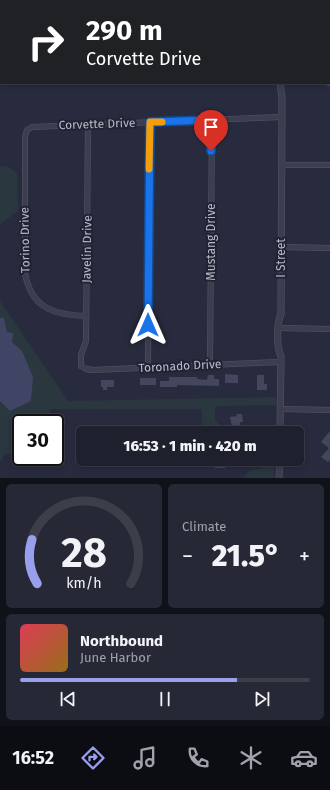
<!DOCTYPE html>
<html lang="en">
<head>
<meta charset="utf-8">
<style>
	body { margin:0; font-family:"Fira Sans",sans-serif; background:#262836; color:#f1f3f6; height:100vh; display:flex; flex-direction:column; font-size:15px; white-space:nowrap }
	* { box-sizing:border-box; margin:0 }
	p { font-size:13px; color:#a1a3aa }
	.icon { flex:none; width:22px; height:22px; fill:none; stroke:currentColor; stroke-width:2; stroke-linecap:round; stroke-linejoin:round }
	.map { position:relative; height:478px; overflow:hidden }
	.sheet { display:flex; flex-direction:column; gap:6px; padding:6px; background:#101219; flex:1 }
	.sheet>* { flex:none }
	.guide { position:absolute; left:0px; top:0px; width:330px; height:84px; box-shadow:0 2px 6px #0003,0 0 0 1px #3c3e4a; background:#202124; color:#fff; overflow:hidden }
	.speed { position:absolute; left:12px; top:414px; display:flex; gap:8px; font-size:20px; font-weight:700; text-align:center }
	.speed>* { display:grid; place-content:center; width:52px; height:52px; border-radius:50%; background:#1e202e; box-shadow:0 2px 6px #0003,0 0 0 1px #3c3e4a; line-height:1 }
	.speed .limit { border:2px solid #111; border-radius:6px; background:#fff; color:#111 }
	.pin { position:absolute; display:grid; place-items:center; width:34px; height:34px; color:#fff; margin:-41px -17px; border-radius:50% 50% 50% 0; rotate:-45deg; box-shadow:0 0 4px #0007 }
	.pin .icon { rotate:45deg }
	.me { position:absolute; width:44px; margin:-22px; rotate:0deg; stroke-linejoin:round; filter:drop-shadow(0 0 3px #0008) }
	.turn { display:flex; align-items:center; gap:14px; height:84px; padding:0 20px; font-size:18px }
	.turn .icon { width:52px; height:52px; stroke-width:2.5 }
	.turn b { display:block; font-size:28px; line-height:34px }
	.big { font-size:30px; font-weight:800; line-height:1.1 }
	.sheet .tile { flex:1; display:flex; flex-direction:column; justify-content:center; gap:6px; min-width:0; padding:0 14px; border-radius:6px; background:#262836 }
	.sheet .dial { align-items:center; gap:0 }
	.dial svg { height:104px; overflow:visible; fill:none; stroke:#3c3e4a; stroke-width:7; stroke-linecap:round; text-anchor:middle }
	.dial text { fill:#f1f3f6; stroke:none }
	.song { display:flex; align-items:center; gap:12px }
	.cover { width:48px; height:48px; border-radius:6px; background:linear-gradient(135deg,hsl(350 70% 55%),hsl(40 70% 35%)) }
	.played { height:4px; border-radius:2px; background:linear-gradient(90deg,#98a0ee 75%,#3c3e4a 75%) }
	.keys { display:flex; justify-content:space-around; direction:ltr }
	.heat { display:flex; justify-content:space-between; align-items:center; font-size:22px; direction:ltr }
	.sheet .tiles { flex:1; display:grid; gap:6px; grid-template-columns:1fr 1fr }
	.tile:last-child { grid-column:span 2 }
	.trip { position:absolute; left:76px; top:426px; width:228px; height:40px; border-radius:6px; background:#1e202e; box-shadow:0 2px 6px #0003,0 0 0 1px #3c3e4a; font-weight:800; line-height:40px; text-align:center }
	.tabs { display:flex; height:64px; justify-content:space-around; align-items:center; background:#0c0d12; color:#a1a3aa }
	.tabs .icon { width:28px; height:28px }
	.tabs .selected { color:#98a0ee }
	.tabs b { font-size:18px; color:#f1f3f6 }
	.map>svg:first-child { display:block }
	.green { fill:#2a373f }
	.water { fill:#404566 }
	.building { fill:#43465c }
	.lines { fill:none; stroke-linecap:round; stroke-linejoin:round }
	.minor-casing { stroke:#545666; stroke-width:6 }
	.tertiary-casing { stroke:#545666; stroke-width:7 }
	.minor { stroke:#3c3e4f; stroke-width:5 }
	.tertiary { stroke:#3c3e4f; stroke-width:6 }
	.route-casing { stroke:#114b97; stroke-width:10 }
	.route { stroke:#1a73e8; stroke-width:7 }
	.slow { stroke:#f59e0b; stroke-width:7 }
	.labels { text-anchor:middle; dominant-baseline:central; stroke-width:4; stroke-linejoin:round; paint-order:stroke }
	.street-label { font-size:12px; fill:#b9bac9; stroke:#212334 }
</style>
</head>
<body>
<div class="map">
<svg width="330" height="478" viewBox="0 0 330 478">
	<rect width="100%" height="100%" fill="#282b3e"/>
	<path class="green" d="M0,166L8,167L17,173L18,211L0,224Z
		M0,301L68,401L276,397L277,405L217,406L215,408V420L222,427L224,433H202V409H50V423H21V453L5,454L0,462V401L11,411L22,351C8,339 8,336 4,318H0Z
		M264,459H273L274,478H243L249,471L262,468Z"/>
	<path class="water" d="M0,318H4L7,332L13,333L12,342L22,351L33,377L31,401L10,411L0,401Z"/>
	<path class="building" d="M225,374L238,375V383H225Z
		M208,375H214V379H219V386L177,385V387H160V381H169V377H197V379L207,380Z
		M257,375H264V384H267V390H257Z
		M140,378H156V385H140Z
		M101,380H114V387H107V390H103V387H101Z
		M236,414H242L243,422H240L241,429L233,430V427H232L230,417L237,416Z
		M330,431V460L328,462L321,457L329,448L321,442Z
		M215,459H224L225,468H215Z"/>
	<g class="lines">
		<defs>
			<path id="minor" d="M329,2H330
				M329,83H330
				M281,165H330
				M281,247L330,248
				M86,316C54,315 31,308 25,273V137L27,130L32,127L282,117
				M279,328L330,329
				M210,364L212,120
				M81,366V355L86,341L88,125
				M81,366L86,369L92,370L280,362
				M148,367L150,122
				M280,409L330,410"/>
			<path id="tertiary" d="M282,0V1
				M280,433L281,356C276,347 277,323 281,314L282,98L280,83
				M279,478L280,459"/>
		</defs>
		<use href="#minor" class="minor-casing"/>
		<use href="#tertiary" class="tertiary-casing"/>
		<use href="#minor" class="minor"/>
		<use href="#tertiary" class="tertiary"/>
	</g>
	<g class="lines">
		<defs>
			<path id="route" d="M148,325L150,122L212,120L211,151"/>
		</defs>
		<use href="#route" class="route-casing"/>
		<use href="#route" class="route"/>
		<path class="slow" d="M149,169L150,122H162"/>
	</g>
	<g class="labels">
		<g class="street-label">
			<text transform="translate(97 124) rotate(-2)">Corvette Drive</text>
			<text transform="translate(25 240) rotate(-91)">Torino Drive</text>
			<text transform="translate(211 242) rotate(-90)">Mustang Drive</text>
			<text transform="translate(87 249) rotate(-89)">Javelin Drive</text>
			<text transform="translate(281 258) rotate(-90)">I Street</text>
			<text transform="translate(180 366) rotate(-3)">Toronado Drive</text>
		</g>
	</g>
</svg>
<div class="speed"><div class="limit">30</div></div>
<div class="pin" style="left:211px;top:151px;background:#d93025"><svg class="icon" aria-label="arrive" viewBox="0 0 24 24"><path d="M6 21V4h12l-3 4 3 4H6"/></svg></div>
<svg class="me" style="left:148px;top:325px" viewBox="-20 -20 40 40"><path d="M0-17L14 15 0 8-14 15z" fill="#1a73e8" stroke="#fff" stroke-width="4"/></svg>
<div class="trip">16:53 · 1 min · 420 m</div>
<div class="guide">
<div class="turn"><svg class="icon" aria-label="right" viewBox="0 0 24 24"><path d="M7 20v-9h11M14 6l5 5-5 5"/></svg><div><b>290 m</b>Corvette Drive</div></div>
</div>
</div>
<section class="sheet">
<div class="tiles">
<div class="tile dial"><svg viewBox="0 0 100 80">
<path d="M14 69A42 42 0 1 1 86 69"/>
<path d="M14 69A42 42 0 0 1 10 35" stroke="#98a0ee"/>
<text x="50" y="56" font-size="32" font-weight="700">28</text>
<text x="50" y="72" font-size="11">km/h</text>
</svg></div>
<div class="tile"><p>Climate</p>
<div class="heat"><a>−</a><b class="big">21.5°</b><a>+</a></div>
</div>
<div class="tile">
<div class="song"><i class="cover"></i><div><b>Northbound</b><p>June Harbor</p></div></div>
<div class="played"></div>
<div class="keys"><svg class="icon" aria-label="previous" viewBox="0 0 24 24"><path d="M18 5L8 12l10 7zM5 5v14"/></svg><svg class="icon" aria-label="pause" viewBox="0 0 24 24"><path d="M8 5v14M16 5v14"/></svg><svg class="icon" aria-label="next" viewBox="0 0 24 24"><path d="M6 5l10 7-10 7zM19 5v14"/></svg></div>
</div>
</div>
</section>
<nav class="tabs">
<b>16:52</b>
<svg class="icon selected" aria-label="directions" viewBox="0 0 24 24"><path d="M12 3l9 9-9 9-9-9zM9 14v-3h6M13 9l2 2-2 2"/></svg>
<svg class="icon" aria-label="music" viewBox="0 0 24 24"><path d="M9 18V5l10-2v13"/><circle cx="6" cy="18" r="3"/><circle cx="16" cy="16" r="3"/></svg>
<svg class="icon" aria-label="phone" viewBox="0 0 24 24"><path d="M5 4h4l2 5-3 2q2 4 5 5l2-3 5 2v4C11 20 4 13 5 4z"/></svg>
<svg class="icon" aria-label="climate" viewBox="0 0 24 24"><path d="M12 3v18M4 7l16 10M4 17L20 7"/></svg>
<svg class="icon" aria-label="car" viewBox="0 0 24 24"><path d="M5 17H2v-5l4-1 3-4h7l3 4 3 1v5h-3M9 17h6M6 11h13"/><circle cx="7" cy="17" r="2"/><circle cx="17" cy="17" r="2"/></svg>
</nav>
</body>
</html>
